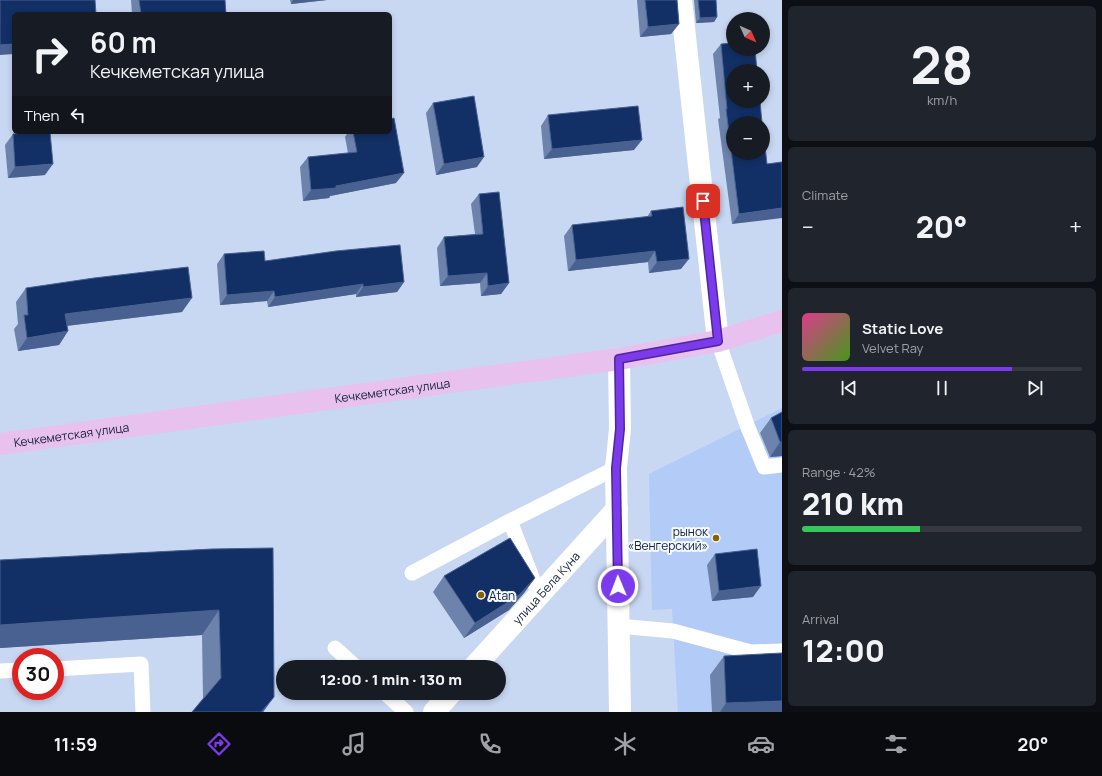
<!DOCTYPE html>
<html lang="en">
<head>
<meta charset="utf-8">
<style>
	body { margin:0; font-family:Manrope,sans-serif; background:#20242c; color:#f1f3f6; height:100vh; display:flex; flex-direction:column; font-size:15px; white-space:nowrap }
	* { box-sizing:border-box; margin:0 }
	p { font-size:13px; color:#9ea1a6 }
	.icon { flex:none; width:22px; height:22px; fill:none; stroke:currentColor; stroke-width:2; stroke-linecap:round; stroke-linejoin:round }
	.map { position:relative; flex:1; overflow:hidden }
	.side { display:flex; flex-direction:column; gap:6px; padding:6px; background:#0d0f14; width:320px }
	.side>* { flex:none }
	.top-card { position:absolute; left:12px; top:12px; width:380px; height:122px; border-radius:6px; box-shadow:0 2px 6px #0003; background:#171b24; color:#f1f3f6; overflow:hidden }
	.needle { width:26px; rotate:135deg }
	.tools { position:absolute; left:726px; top:12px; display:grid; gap:8px }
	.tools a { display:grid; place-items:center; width:44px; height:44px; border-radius:50%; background:#171b24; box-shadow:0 2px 6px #0003; font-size:20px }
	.speed { position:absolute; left:12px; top:648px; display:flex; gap:8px; font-size:20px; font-weight:700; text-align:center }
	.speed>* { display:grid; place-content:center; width:52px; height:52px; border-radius:50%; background:#171b24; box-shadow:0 2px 6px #0003; line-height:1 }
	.speed .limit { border:6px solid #d22; background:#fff; color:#111 }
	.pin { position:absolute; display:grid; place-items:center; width:34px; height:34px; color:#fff; margin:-17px; border-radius:8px; box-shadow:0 2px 6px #0006 }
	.me { position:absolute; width:44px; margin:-22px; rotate:359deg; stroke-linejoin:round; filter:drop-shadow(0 0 3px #0008) }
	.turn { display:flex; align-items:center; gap:14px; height:84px; padding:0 12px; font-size:18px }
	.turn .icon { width:52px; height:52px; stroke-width:2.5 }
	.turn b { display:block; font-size:28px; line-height:34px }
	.then { display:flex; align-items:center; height:38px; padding:0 12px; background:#0003; gap:8px; font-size:15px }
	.big { font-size:30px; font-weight:800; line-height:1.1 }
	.side .widget { flex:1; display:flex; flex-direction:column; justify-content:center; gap:6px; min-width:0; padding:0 14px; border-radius:6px; background:#20242c }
	.side .dial { align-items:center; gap:0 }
	.dial b { font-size:52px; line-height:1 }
	.song { display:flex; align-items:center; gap:12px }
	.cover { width:48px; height:48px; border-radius:6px; background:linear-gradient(135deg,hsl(330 70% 55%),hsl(100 70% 35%)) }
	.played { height:4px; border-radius:2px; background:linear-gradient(90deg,#7c3aed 75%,#363941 75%) }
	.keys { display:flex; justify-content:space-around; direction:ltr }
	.heat { display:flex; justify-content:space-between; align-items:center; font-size:22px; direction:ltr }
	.charge { height:6px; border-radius:3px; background:linear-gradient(90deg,#34c759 42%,#363941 0) }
	.trip { position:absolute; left:276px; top:660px; width:230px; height:40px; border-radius:20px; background:#171b24; box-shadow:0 2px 6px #0003; font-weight:800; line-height:40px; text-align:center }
	.menu { display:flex; height:64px; justify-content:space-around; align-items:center; background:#090b0e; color:#9ea1a6 }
	.menu .icon { width:28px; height:28px }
	.menu .selected { color:#7c3aed }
	.menu b { font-size:18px; color:#f1f3f6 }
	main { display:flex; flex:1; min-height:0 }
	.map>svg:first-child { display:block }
	.built { fill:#b2cbf7 }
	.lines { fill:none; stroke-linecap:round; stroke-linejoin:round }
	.service { stroke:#fff; stroke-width:15 }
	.minor { stroke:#fff; stroke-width:22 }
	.primary { stroke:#e8c1ef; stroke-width:22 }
	.wall { fill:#6d83ac }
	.shaded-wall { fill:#496190 }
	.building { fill:#122f66; stroke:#496190 }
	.route-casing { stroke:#51269a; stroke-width:10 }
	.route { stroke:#7c3aed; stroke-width:7 }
	.poi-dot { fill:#896200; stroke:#f4f8ff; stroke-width:1.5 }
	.labels { text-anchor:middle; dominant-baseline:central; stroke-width:4; stroke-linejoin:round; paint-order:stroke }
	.street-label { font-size:12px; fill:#122039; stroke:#f4f8ff }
	.poi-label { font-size:12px; fill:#122039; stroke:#f4f8ff; text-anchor:end }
</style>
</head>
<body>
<main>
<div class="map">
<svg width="782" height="712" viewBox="0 0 782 712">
	<rect width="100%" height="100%" fill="#c8d7f2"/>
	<path class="built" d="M782,408V712H678L672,609L652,610L649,474Z"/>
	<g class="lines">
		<path class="service" d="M718,341L747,425L764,467L782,465
			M510,521L539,595
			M412,573L510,521L616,468
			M618,626L673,631L751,652L782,651
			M335,648L356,667
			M55,669L141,664L143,712
			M0,671L21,670
			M385,693L406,712"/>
		<g class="minor">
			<path d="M681,0L718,341"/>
			<path d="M619,359L620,429L616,468L620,712"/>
			<path id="s1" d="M474,667L617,509"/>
			<path d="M434,712L451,693"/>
		</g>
		<path class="primary" id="s2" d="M0,444L619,359L718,341L782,321"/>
	</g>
	<path class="wall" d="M131,0H225L226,14H132Z
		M290,0H327L291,4Z
		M637,0H677L679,24L671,34L640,37Z
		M694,0H716L717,17L714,22L696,23Z
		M721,44L733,71L767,164L782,162L732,224L718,119L720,118L713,54Z
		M433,103L477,167L436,175L426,113Z
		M548,115L634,150L544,159L541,126Z
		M348,132H390L396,183L330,196L329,198L303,201L300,167L308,157L348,153L345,137Z
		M13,134L45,175L8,178L5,145Z
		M479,194L509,283L501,294L481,296L480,283L440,286L437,248L444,237L475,234L471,204Z
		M651,211L681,269L649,273L648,262L568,271L564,236L572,225L647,217Z
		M224,254L265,261L404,282L397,292L356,297V294L268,307L267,301L220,305L217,264Z
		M26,288L182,312L67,326L68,331L59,345L18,351L14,329L18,324L16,302Z
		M782,412V456L770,457L760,433L771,418Z
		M212,549L274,697L263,712H192L203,698L202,635L0,648V560Z
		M715,554L753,597L712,601L707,565Z
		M444,576L535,578L524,593L509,610L464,638L433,592Z
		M724,656L782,712H712L710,675Z"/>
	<path class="shaded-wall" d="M293,0H327L291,4Z
		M717,17L714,22L696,23L700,18Z
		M679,24L671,34L640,37L648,27Z
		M14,44V54L0,55V45Z
		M642,140L634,150L544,159L552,149Z
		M484,157L477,167L436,175L444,164Z
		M53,164L45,175L8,178L15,167Z
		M404,173L396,183L330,196L329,198L303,201L311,190Z
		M782,208V218L732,224L739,214Z
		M655,251L648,262L568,271L576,260Z
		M689,259L681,269L649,273L657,262Z
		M487,273L480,283L440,286L448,276Z
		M404,282L397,292L356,297L363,287Z
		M509,283L501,294L481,296L488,286Z
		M363,284L356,294L268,307L275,297Z
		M274,291L267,301L220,305L227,295Z
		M192,298L182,312L56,327L65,314Z
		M68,331L59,345L18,351L27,338Z
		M780,442H782V456L770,457Z
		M535,578L524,593L509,610L464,638L475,623Z
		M761,586L753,597L712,601L719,591Z
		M219,610L202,635L0,648V625Z
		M274,697L263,712H261Z
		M782,701V712H720L726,703Z"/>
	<path class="building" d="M0,0H95L96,14H14V44L0,45Z
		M139,0H225L226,14H141Z
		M645,0H677L679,24L648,27Z
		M698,0H716L717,17L700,18Z
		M733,43V49H755L757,71H733V101H760L762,123H733V153H763V130L767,164L782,162V208L739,214L726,109H727L721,44Z
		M474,96L484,157L444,164L433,103Z
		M638,106L642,140L552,149L548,115Z
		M394,118L404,173L336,186V188L311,190L308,157L357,152L353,132H390V119Z
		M34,132H50L53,164L15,167L13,134Z
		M499,192L509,283L488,286L487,273L448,276L444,237L483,234L479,194Z
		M683,207L689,259L657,262L655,251L576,260L572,225L652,216L651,211Z
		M400,245L404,282L363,287V284L275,297L274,291L227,295L224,254L264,251L265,261L336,251Z
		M188,267L192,298L65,314L68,331L27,338L24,315H28L26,288L94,278Z
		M782,412V442H780L771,418Z
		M510,538L535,578L519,595L475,623L444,576Z
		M273,548L274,697L261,712H192L221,678L219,610L0,625V560L212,549Z
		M757,549L761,586L719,591L715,554Z
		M782,653V701L726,703L724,656Z"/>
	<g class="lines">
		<defs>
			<path id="route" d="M618,586L616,468L620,429L619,359L718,341L703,201"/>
		</defs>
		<use href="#route" class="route-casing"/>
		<use href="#route" class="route"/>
	</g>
	<g class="poi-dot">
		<circle cx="716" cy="538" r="4"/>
		<circle cx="481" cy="595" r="4"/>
	</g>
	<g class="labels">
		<g class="street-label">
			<text stroke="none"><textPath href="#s2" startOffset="396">Кечкеметская улица</textPath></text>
			<text stroke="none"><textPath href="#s2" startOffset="72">Кечкеметская улица</textPath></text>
			<text stroke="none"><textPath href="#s1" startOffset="107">улица Бела Куна</textPath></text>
		</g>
		<g class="poi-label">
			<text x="708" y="531">рынок<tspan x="708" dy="14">«Венгерский»</tspan></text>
			<text x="489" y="595" text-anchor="start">Аtan</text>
		</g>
	</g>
</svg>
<div class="tools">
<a><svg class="needle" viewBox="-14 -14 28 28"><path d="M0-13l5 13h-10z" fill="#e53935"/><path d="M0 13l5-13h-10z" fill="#9ea1a6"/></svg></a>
<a>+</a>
<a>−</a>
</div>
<div class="speed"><div class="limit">30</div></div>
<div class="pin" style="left:703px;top:201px;background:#d93025"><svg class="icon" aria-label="arrive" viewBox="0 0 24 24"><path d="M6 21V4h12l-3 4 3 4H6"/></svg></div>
<svg class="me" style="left:618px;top:586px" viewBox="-20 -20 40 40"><circle r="17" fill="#7c3aed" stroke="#fff" stroke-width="3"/><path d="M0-11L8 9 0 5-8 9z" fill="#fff"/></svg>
<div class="trip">12:00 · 1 min · 130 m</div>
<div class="top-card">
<div class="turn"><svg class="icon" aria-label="right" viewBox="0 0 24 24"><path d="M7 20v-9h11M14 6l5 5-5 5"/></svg><div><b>60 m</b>Кечкеметская улица</div></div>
<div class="then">Then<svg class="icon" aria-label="left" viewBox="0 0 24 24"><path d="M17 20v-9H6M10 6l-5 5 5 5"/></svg></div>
</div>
</div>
<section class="side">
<div class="widget dial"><b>28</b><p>km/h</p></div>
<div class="widget"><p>Climate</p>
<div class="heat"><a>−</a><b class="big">20°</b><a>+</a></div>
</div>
<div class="widget">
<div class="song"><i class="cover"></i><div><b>Static Love</b><p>Velvet Ray</p></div></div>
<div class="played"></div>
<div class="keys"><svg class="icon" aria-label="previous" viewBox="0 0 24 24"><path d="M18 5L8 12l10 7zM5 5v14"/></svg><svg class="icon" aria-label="pause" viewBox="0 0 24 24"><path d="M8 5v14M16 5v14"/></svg><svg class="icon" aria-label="next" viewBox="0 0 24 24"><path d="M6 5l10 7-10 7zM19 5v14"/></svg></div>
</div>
<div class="widget"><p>Range · 42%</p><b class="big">210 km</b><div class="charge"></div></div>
<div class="widget"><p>Arrival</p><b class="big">12:00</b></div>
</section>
</main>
<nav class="menu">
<b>11:59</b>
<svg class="icon selected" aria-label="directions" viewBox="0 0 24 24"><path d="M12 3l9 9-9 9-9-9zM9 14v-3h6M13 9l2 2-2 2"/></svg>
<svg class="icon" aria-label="music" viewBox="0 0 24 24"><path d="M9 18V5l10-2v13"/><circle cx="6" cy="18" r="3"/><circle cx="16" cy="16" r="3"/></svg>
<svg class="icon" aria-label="phone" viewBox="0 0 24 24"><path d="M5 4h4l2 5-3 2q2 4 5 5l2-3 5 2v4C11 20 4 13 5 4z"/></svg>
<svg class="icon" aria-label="climate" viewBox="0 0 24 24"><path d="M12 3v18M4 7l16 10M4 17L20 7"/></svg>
<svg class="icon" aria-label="car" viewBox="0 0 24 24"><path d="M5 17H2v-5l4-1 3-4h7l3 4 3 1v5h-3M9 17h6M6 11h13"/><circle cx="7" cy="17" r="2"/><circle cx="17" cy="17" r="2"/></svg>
<svg class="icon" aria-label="filters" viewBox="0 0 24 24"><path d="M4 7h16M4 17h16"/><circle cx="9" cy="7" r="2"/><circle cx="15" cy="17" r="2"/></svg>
<b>20°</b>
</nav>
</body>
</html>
